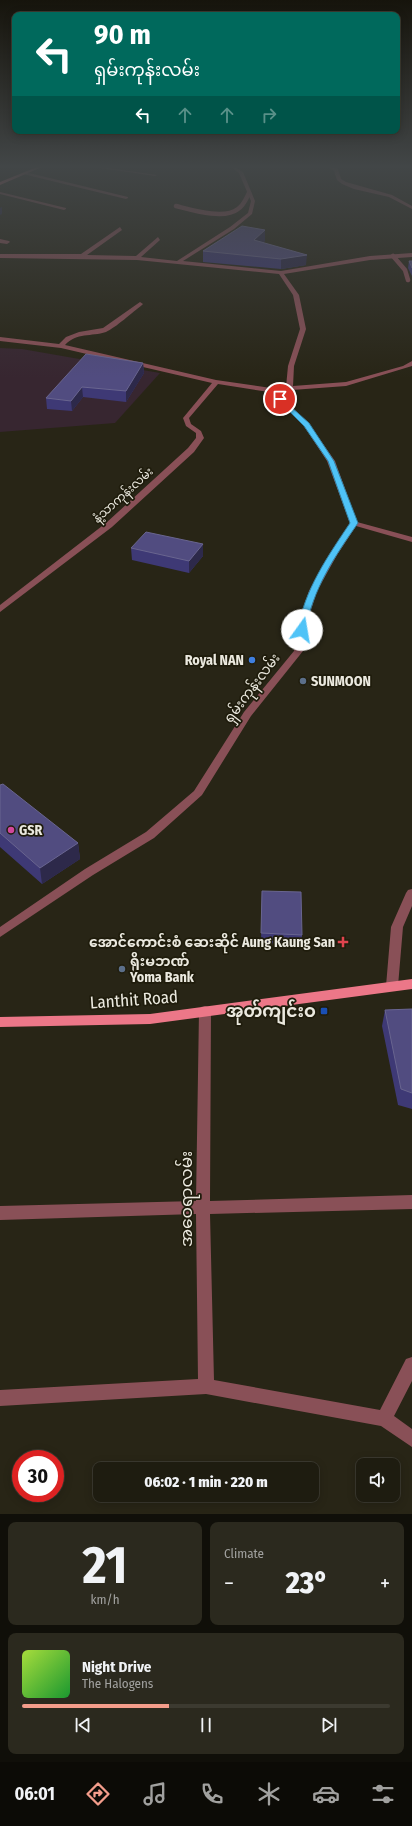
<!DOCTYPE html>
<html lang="en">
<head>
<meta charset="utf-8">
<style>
	body { margin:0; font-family:"Fira Sans Condensed","Noto Sans Myanmar",sans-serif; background:#2b291e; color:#f1f3f6; height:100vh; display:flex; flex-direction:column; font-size:15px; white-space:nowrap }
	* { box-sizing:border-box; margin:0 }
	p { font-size:13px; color:#a1a19f }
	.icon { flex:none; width:22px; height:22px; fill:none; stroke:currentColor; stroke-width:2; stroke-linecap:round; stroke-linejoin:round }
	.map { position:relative; height:1514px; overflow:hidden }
	.side { display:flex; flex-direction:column; gap:8px; padding:8px; background:#100f09; flex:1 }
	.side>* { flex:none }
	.top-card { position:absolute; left:12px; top:12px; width:388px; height:122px; border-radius:8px; box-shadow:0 2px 10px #0003,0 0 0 1px #3c3a30; background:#00695c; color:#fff; overflow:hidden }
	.controls { position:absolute; left:356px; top:1458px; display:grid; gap:8px }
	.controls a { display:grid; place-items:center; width:44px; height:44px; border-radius:8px; background:#1e1c10; box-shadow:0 2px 10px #0003,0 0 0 1px #3c3a30; font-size:20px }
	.speed { position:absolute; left:12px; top:1450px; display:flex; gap:8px; font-size:20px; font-weight:700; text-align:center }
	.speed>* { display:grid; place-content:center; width:52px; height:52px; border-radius:50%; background:#1e1c10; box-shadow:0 2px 10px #0003,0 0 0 1px #3c3a30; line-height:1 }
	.speed .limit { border:6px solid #d22; background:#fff; color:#111 }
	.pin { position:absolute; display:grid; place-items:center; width:34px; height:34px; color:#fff; margin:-17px; border:2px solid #fff; border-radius:50%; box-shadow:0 1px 4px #0007 }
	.me { position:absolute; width:44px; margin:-22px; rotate:13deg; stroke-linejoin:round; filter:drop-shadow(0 0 3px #0008) }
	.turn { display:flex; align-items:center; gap:14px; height:84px; padding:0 16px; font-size:18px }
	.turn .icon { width:52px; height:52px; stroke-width:2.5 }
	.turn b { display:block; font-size:28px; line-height:34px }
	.lanes { display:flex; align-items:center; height:38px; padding:0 16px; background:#0003; justify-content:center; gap:20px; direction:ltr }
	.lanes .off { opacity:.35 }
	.big { font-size:30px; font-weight:800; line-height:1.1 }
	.side .widget { flex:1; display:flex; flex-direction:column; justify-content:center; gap:6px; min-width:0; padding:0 14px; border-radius:8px; background:#2b291e }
	.side .dial { align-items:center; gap:0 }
	.dial b { font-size:52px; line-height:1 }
	.song { display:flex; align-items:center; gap:12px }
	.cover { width:48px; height:48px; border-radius:6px; background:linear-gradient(135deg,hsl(80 70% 55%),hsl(130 70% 35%)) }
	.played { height:4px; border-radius:2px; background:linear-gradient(90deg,#f49d8b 40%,#3c3a30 40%) }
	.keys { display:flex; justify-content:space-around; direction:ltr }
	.heat { display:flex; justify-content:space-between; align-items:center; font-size:22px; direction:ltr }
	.side .tiles { flex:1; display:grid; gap:8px; grid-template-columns:1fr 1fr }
	.widget:last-child { grid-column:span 2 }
	.trip { position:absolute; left:93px; top:1462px; width:226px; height:40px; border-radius:8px; background:#1e1c10; box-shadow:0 2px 10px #0003,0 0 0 1px #3c3a30; font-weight:800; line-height:40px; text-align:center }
	.menu { display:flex; height:64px; justify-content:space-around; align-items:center; background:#0c0b06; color:#a1a19f }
	.menu .icon { width:28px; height:28px }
	.menu .active { color:#f49d8b }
	.menu b { font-size:18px; color:#f1f3f6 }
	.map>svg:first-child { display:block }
	.education { fill:#372630 }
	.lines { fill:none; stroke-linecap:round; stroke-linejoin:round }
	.service { stroke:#895057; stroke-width:4.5 }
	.minor { fill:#895057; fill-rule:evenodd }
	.primary { fill:#ec7788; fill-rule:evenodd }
	.wall { fill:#3e3975 }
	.shaded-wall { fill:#2d294a }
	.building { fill:#514c80; stroke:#69658f }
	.route { fill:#4fc3f7; stroke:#337fa1 }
	.shop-dot { fill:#3f7fe0; stroke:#1f1c0c; stroke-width:1.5 }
	.service-dot { fill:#5c6f8a; stroke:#1f1c0c; stroke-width:1.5 }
	.hotel-dot { fill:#d1479c; stroke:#1f1c0c; stroke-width:1.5 }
	.health-dot { fill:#e0444e; stroke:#1f1c0c; stroke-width:1.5 }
	.transit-dot { fill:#1a4fb4; stroke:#1f1c0c; stroke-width:1.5 }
	.labels { text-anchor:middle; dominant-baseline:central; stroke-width:3.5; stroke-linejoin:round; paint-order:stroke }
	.far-street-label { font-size:12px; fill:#ebe9df; stroke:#1f1c0c }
	.poi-label { font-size:14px; font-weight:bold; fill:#ebe9df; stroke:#1f1c0c; text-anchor:start }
	.street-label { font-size:14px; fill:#ebe9df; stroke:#1f1c0c }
	.near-street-label { font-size:17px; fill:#ebe9df; stroke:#1f1c0c }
	.near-poi-label { font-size:17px; font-weight:bold; fill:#ebe9df; stroke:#1f1c0c; text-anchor:end }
</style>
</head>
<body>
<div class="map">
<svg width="412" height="1514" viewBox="0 0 412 1514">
	<rect width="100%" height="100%" fill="#282516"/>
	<path class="education" d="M0,348L22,349L160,373L115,423L0,432Z"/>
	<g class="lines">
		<path class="service" d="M176,206C192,210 224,220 238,209C244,205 246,199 249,193
			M393,256L405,270L408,280"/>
		<path class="minor" d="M93,167H102L157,175L155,176Z
			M231,167H235L243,172L255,201L252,214L234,229L183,261L281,271L370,256L412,253V257L370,260L284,274L299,295L306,329L294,366L293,386L346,382L403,366L412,361V366L346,386L292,390L289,392H276L309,424L335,461L357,522L412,537V542L356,526L337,555L317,591L308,619L303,651L251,716L202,795L154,838L93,875L0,937V927L85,869L146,832L194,791L244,712L294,651L300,619L309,591L329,555L350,523L327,461L304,426L269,392L218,384L189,418L191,424L201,431L204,438L194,452L112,527L0,612V605L106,523L188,448L196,438V433L186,426L183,418L212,383L61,348L0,341V337L59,344L66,337L79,332L103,328L140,302L143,304L142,305C133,312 115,328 106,332C91,337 77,332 65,345L216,380L271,388L286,387L288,366L300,329L293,295L279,274L137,260L0,258V254H81L120,227L122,230L87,255L136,256L158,237L160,240L141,257L177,261L230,227L248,213L251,201L239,173Z
			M328,167H333L338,169L341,179L346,182L392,195L412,206V209L389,197L354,189L342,184L337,180L334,171Z
			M25,172L128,197V198L126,199L23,174Z
			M0,192L66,208V209L64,210L0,194Z
			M0,239L9,241L10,242L7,244L0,243Z
			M412,889V906L403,927L398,986L396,989L392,991L388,989L386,986L391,927L406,893L408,890Z
			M205,1006L209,1007L211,1011L210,1201L412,1195V1209L210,1214L214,1380L380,1410L406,1359L412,1357V1381L394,1416L412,1429V1447L381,1426L206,1394L0,1406V1390L198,1379L196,1214L0,1220V1206L196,1201L199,1011L201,1007Z"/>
		<path class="primary" d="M37,167H42L0,185V182Z
			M412,979V989L150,1024L0,1027V1017L150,1014Z"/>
	</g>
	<path class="wall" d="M265,241L263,242L306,265L281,269L203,262V251Z
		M409,261H412V276L408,268Z
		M143,363L144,373L126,402L83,397L72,411L47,409L46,398Z
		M131,548L203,556L189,573L132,560Z
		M0,785L78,843L80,859L42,884L0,847Z
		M262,891L302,935V944L261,943Z
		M412,1009V1109L398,1105L382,1026L385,1010Z"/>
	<path class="shaded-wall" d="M2,207V214L0,215V208Z
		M265,230V241L254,250V240Z
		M307,255L306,265L281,269V259Z
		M143,363L144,373L126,402V391Z
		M82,387L83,397L72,411L71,401Z
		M203,544V556L189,573V561Z
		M78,843L80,859L42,884L40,868Z"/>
	<path class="building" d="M242,226L265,230L254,240L307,255L281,259L203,251Z
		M409,261H412V268Z
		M86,354L143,363L126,391L82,387L71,401L46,398Z
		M146,532L203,544L189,561L131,548Z
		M3,784L78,843L40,868L0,833V785Z
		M262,891L301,892L302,935L261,933Z
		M412,1009V1093L401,1089L385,1010Z"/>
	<linearGradient id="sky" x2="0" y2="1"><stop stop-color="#16140c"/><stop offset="0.44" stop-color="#424647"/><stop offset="1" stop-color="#424647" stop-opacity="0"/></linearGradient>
	<rect width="412" height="378" fill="url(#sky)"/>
	<path class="route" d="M280,397L309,423L334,461L358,523C335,556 312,590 306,630L302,632L298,630C304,590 328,556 350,523L328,461L304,426L277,399Z"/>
	<circle class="shop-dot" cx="252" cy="660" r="4"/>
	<g class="service-dot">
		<circle cx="303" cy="681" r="4"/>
		<circle cx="122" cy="969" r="4"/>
	</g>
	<circle class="hotel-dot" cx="11" cy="830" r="4"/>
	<path class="health-dot" d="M341 936h4v4h4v4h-4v4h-4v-4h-4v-4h4z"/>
	<rect class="transit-dot" x="320" y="1007" width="8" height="8" rx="2"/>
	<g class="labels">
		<g class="far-street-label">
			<text transform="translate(123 495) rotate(-42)">နံ့သာကုန်းလမ်း</text>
		</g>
		<g class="poi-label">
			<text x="244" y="660" text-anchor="end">Royal NAN</text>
			<text x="311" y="681">SUNMOON</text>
			<text x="19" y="830">GSR</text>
			<text x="335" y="942" text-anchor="end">အောင်ကောင်းစံ ဆေးဆိုင် Aung Kaung San</text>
			<text x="130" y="961">ရိုးမဘဏ်<tspan x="130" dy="16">Yoma Bank</tspan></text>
		</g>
		<g class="street-label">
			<text transform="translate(252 688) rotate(-53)">ရှမ်းကုန်းလမ်း</text>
		</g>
		<g class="near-street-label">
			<text transform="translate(134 1000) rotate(-4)">Lanthit Road</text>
			<text transform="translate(186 1199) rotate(-90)">အဝေရာလမ်း</text>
		</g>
		<g class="near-poi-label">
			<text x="316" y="1011">အုတ်ကျင်းဝ</text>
		</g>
	</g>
</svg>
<div class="controls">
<a><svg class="icon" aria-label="sound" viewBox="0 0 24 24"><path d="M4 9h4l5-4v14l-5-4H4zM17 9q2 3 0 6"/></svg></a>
</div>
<div class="speed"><div class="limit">30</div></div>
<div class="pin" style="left:280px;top:399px;background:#d93025"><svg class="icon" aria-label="arrive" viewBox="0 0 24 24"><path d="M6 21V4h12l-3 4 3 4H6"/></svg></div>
<svg class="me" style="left:302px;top:630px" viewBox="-20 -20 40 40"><circle r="19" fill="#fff"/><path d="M0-13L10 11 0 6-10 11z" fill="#4fc3f7"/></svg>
<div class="trip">06:02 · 1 min · 220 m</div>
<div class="top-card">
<div class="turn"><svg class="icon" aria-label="left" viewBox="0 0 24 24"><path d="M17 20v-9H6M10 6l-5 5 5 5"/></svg><div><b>90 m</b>ရှမ်းကုန်းလမ်း</div></div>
<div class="lanes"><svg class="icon" aria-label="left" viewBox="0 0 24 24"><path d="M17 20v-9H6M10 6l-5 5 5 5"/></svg><svg class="icon off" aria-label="ahead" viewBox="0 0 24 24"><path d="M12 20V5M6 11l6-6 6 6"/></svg><svg class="icon off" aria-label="ahead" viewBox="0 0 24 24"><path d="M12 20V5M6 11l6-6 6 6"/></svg><svg class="icon off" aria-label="right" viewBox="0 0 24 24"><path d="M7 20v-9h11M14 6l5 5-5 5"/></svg></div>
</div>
</div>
<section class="side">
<div class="tiles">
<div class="widget dial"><b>21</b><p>km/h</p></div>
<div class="widget"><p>Climate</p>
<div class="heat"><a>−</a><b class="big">23°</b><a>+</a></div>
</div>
<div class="widget">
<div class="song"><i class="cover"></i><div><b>Night Drive</b><p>The Halogens</p></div></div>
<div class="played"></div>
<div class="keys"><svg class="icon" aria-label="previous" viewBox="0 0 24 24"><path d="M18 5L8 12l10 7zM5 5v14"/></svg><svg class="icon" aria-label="pause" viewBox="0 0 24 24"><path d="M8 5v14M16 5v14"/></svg><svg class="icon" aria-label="next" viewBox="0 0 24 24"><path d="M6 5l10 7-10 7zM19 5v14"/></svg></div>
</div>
</div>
</section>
<nav class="menu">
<b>06:01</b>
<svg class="icon active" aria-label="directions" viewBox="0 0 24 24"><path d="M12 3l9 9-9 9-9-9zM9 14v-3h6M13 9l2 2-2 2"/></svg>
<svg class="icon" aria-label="music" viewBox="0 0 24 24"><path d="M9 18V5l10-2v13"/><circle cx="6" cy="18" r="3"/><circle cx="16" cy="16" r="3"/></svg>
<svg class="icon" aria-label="phone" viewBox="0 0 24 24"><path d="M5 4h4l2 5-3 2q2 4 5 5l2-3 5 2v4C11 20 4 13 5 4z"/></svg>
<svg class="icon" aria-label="climate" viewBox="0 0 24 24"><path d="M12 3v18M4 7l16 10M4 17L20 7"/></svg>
<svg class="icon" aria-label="car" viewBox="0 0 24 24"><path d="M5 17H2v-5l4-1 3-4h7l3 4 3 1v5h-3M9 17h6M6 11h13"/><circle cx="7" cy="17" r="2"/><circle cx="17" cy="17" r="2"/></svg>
<svg class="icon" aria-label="filters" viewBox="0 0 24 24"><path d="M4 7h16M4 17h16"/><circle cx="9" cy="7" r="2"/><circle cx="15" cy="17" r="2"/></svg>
</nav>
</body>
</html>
